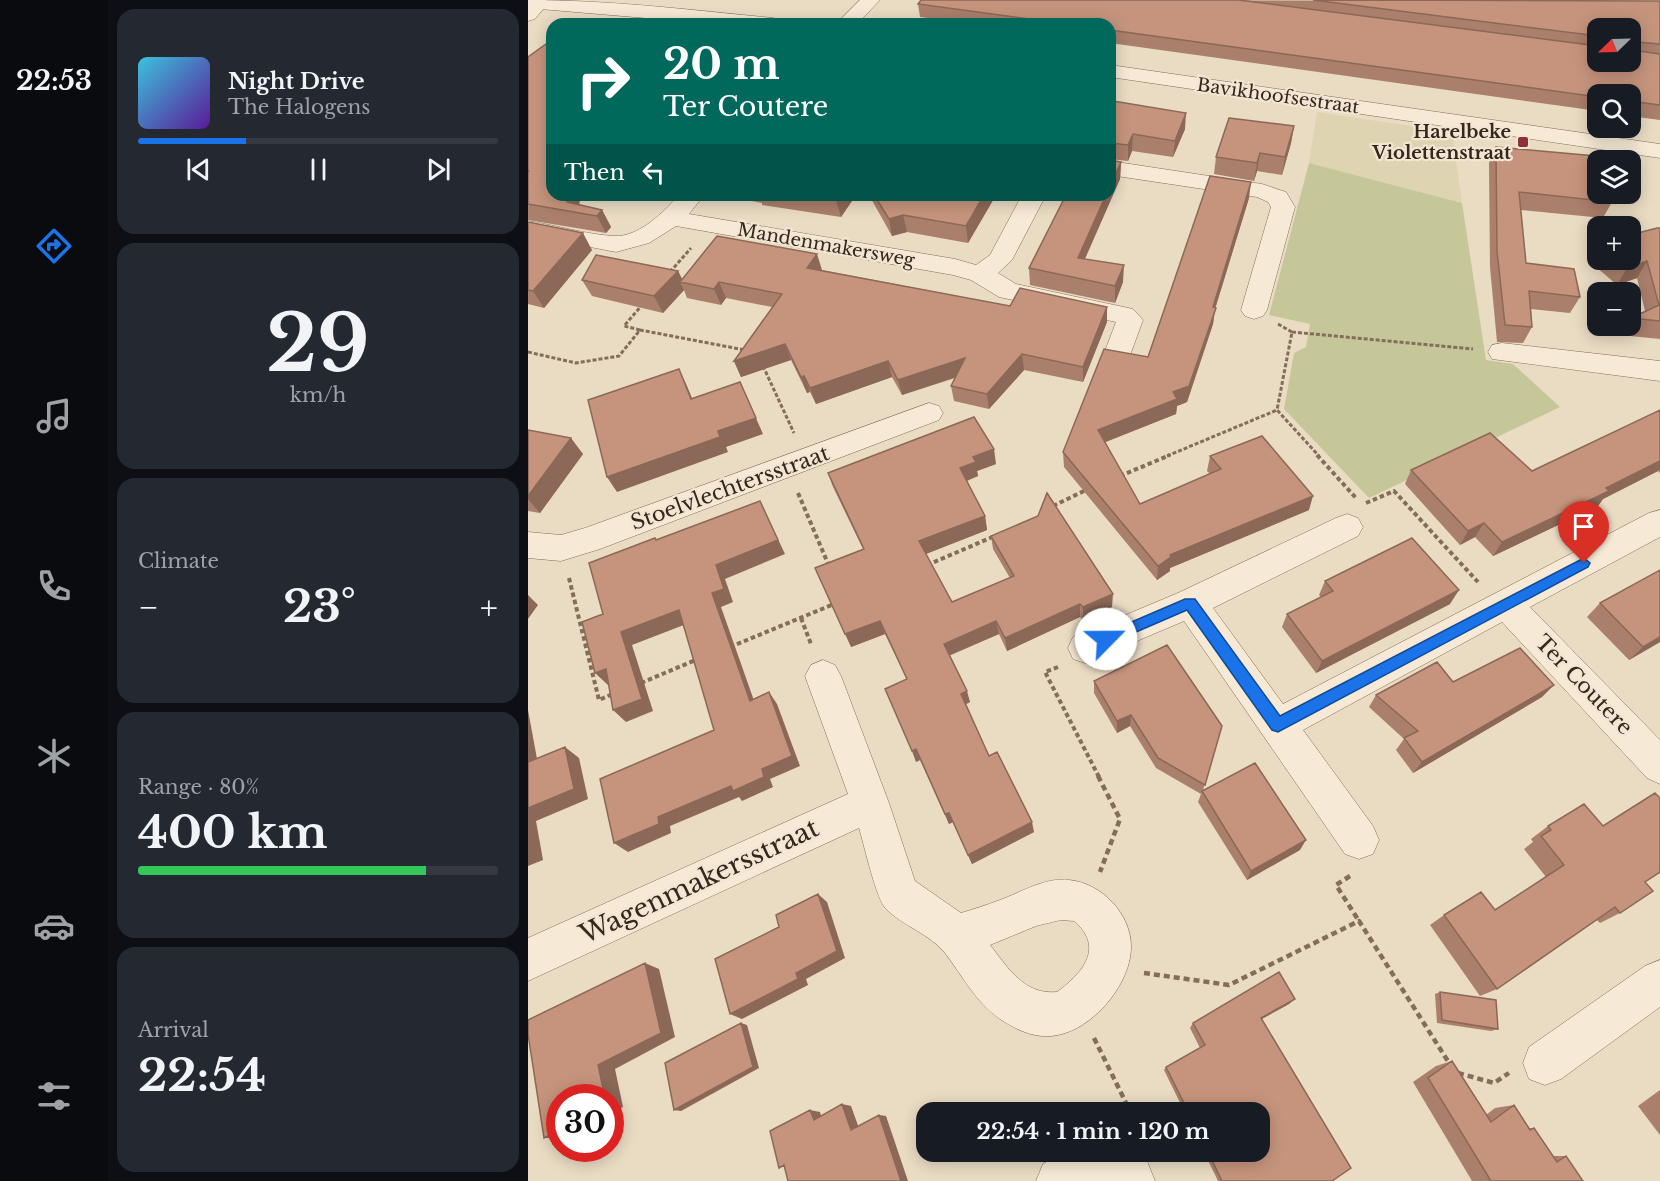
<!DOCTYPE html>
<html lang="en">
<head>
<meta charset="utf-8">
<style>
	body { margin:0; font-family:"Libre Baskerville",serif; background:#242831; color:#f1f3f6; height:100vh; display:flex; flex-direction:column; font-size:22px; white-space:nowrap }
	* { box-sizing:border-box; margin:0 }
	p { font-size:20px; color:#9ea1a6 }
	.icon { flex:none; width:33px; height:33px; fill:none; stroke:currentColor; stroke-width:2; stroke-linecap:round; stroke-linejoin:round }
	.map { position:relative; flex:1; overflow:hidden }
	.panel { display:flex; flex-direction:column; gap:9px; padding:9px; background:#0d0f14; width:420px }
	.panel>* { flex:none }
	.banner { position:absolute; left:18px; top:18px; width:570px; height:183px; border-radius:18px; box-shadow:0 3px 15px #0003; background:#00695c; color:#fff; overflow:hidden }
	.needle { width:39px; rotate:247deg }
	.fabs { position:absolute; left:1059px; top:18px; display:grid; gap:12px }
	.fabs a { display:grid; place-items:center; width:54px; height:54px; border-radius:12px; background:#171b24; box-shadow:0 3px 15px #0003; font-size:30px }
	.speed { position:absolute; left:18px; top:1084px; display:flex; gap:12px; font-size:30px; font-weight:700; text-align:center }
	.speed>* { display:grid; place-content:center; width:78px; height:78px; border-radius:50%; background:#171b24; box-shadow:0 3px 15px #0003; line-height:1 }
	.speed .limit { border:9px solid #d22; background:#fff; color:#111 }
	.pin { position:absolute; display:grid; place-items:center; width:51px; height:51px; color:#fff; margin:-62px -26px; border-radius:50% 50% 50% 0; rotate:-45deg; box-shadow:0 0 6px #0007 }
	.pin .icon { rotate:45deg }
	.me { position:absolute; width:66px; margin:-33px; rotate:67deg; stroke-linejoin:round; filter:drop-shadow(0 0 4px #0008) }
	.turn { display:flex; align-items:center; gap:21px; height:126px; padding:0 18px; font-size:27px }
	.turn .icon { width:78px; height:78px; stroke-width:2.5 }
	.turn b { display:block; font-size:42px; line-height:51px }
	.then { display:flex; align-items:center; height:57px; padding:0 18px; background:#0003; gap:12px; font-size:22px }
	.big { font-size:45px; font-weight:700; line-height:1.1 }
	.panel .tile { flex:1; display:flex; flex-direction:column; justify-content:center; gap:9px; min-width:0; padding:0 21px; border-radius:18px; background:#242831 }
	.panel .dial { align-items:center; gap:0 }
	.dial b { font-size:78px; line-height:1 }
	.song { display:flex; align-items:center; gap:18px }
	.cover { width:72px; height:72px; border-radius:9px; background:linear-gradient(135deg,hsl(190 70% 55%),hsl(270 70% 35%)) }
	.played { height:6px; border-radius:3px; background:linear-gradient(90deg,#1a73e8 30%,#363941 30%) }
	.keys { display:flex; justify-content:space-around; direction:ltr }
	.heat { display:flex; justify-content:space-between; align-items:center; font-size:33px; direction:ltr }
	.charge { height:9px; border-radius:4px; background:linear-gradient(90deg,#34c759 80%,#363941 0) }
	.trip { position:absolute; left:388px; top:1102px; width:354px; height:60px; border-radius:18px; background:#171b24; box-shadow:0 3px 15px #0003; font-weight:700; line-height:60px; text-align:center }
	main { display:flex; flex:1; min-height:0 }
	.tabs { display:flex; flex-direction:column; width:108px; justify-content:space-around; align-items:center; background:#090b0e; color:#9ea1a6 }
	.tabs .icon { width:42px; height:42px }
	.tabs .active { color:#1a73e8 }
	.tabs b { font-size:27px; color:#f1f3f6 }
	.map>svg:first-child { display:block }
	.farmland { fill:#dfd4b1 }
	.green { fill:#c6c798 }
	.lines { fill:none; stroke-linecap:round; stroke-linejoin:round }
	.minor-casing { stroke:#836d5b; stroke-width:1 }
	.tertiary-casing { stroke:#836d5b; stroke-width:1 }
	.path-far2 { stroke:#836d5b; stroke-width:3; stroke-dasharray:4 2; stroke-linecap:butt }
	.path-far1 { stroke:#836d5b; stroke-width:4; stroke-dasharray:4.5 3; stroke-linecap:butt }
	.path { stroke:#836d5b; stroke-width:4.5; stroke-dasharray:6 4; stroke-linecap:butt }
	.minor { fill:#f6e9d5; fill-rule:evenodd }
	.tertiary { fill:#f6e9d5; fill-rule:evenodd }
	.wall { fill:#aa7f6b; fill-rule:evenodd }
	.shaded-wall { fill:#8b6857 }
	.building { fill:#c6947c; stroke:#8b6857; stroke-width:1.5 }
	.route { fill:#1a73e8; stroke:#114b97; stroke-width:1.5 }
	.poi-dot { fill:#8d3039; stroke:#f2e6d2; stroke-width:2 }
	.labels { text-anchor:middle; dominant-baseline:central; stroke-width:4.5; stroke-linejoin:round; paint-order:stroke }
	.far-street-label { font-size:18px; fill:#34271e; stroke:#f2e6d2 }
	.far-poi-label { font-size:18px; font-weight:bold; fill:#34271e; stroke:#f2e6d2; text-anchor:end }
	.street-label { font-size:21px; fill:#34271e; stroke:#f2e6d2 }
	.near-street-label { font-size:26px; fill:#34271e; stroke:#f2e6d2 }
</style>
</head>
<body>
<main>
<nav class="tabs">
<b>22:53</b>
<svg class="icon active" aria-label="directions" viewBox="0 0 24 24"><path d="M12 3l9 9-9 9-9-9zM9 14v-3h6M13 9l2 2-2 2"/></svg>
<svg class="icon" aria-label="music" viewBox="0 0 24 24"><path d="M9 18V5l10-2v13"/><circle cx="6" cy="18" r="3"/><circle cx="16" cy="16" r="3"/></svg>
<svg class="icon" aria-label="phone" viewBox="0 0 24 24"><path d="M5 4h4l2 5-3 2q2 4 5 5l2-3 5 2v4C11 20 4 13 5 4z"/></svg>
<svg class="icon" aria-label="climate" viewBox="0 0 24 24"><path d="M12 3v18M4 7l16 10M4 17L20 7"/></svg>
<svg class="icon" aria-label="car" viewBox="0 0 24 24"><path d="M5 17H2v-5l4-1 3-4h7l3 4 3 1v5h-3M9 17h6M6 11h13"/><circle cx="7" cy="17" r="2"/><circle cx="17" cy="17" r="2"/></svg>
<svg class="icon" aria-label="filters" viewBox="0 0 24 24"><path d="M4 7h16M4 17h16"/><circle cx="9" cy="7" r="2"/><circle cx="15" cy="17" r="2"/></svg>
</nav>
<section class="panel">
<div class="tile">
<div class="song"><i class="cover"></i><div><b>Night Drive</b><p>The Halogens</p></div></div>
<div class="played"></div>
<div class="keys"><svg class="icon" aria-label="previous" viewBox="0 0 24 24"><path d="M18 5L8 12l10 7zM5 5v14"/></svg><svg class="icon" aria-label="pause" viewBox="0 0 24 24"><path d="M8 5v14M16 5v14"/></svg><svg class="icon" aria-label="next" viewBox="0 0 24 24"><path d="M6 5l10 7-10 7zM19 5v14"/></svg></div>
</div>
<div class="tile dial"><b>29</b><p>km/h</p></div>
<div class="tile"><p>Climate</p>
<div class="heat"><a>−</a><b class="big">23°</b><a>+</a></div>
</div>
<div class="tile"><p>Range · 80%</p><b class="big">400 km</b><div class="charge"></div></div>
<div class="tile"><p>Arrival</p><b class="big">22:54</b></div>
</section>
<div class="map">
<svg width="1132" height="1181" viewBox="0 0 1132 1181">
	<rect width="100%" height="100%" fill="#eadbc3"/>
	<path class="farmland" d="M789,112L924,132L934,203L781,163Z"/>
	<path class="green" d="M781,163L934,203L958,360L985,364L1032,407L841,498L756,409L766,353L778,347L782,324L741,315Z"/>
	<g class="lines">
		<defs>
			<path id="minor" d="M3,0H18L20,3L7,19L0,21V4Z
				M332,0H352L329,24H308Z
				M582,161L734,184L758,192L767,207L739,310L735,316L726,319L717,316L713,310L743,207L740,202L729,197L582,175Z
				M151,195H176L161,214L427,259L448,265L462,255L494,195H518L484,260L470,273L488,284L605,309L615,320L601,358L591,360L581,358L577,351L588,322L471,297L443,280L425,275L148,226L121,243L88,252L0,235V221C27,225 60,235 87,236C111,237 136,212 151,195Z
				M974,343L1132,361V381L964,359L960,352L964,345Z
				M401,403L411,406L415,413L411,420L72,549L33,561L0,558V532L33,535L57,528Z
				M1132,510V537L1002,607L1132,740V784L1119,778L974,622L775,730L845,826L851,840L845,854L831,859L817,854L656,621L557,663L545,659L540,648L545,637L650,593L808,518L819,514L830,518L835,527L830,536L685,608L755,704L1121,513Z
				M295,660L307,665L313,676L361,803L387,881L433,913C446,909 459,905 472,900C494,892 517,877 541,880C574,883 604,915 603,948C602,989 556,1040 514,1036C499,1035 484,1027 472,1019C448,1003 434,975 417,953C402,934 375,926 358,909C348,899 336,844 331,828L0,981V938L320,794L277,676L283,665ZM533,920L546,921C577,947 555,973 529,992C496,995 481,969 462,945L508,926Z
				M1132,960V1007L1033,1079L1017,1085L1001,1079L995,1063L1001,1047L1117,966Z
				M536,1152H611L617,1156L627,1181H508L515,1164Z"/>
			<path id="tertiary" d="M0,0C82,0 163,10 245,18L252,20L255,24H189L0,8Z
				M582,65L1132,144V158L582,77Z"/>
		</defs>
		<use href="#minor" class="minor-casing"/>
		<use href="#tertiary" class="tertiary-casing"/>
		<path class="path-far2" d="M142,272L163,248
			M750,324L764,332L749,410L791,456
			M112,330L96,326L114,305
			M764,332L945,349
			M0,352L48,363L91,356L112,330L217,350
			M235,366L266,433
			M639,456L749,410"/>
		<path class="path-far1" d="M789,455L828,498
			M592,476L642,455
			M270,493L301,566
			M838,503L866,491L950,582
			M525,506L560,489
			M399,565L467,536
			M41,578L71,700L87,693
			M273,618L283,644
			M202,647L306,604
			M530,667L517,672L571,777
			M113,683L170,659"/>
		<path class="path" d="M570,776L592,819L572,872
			M822,876L808,885L831,921
			M616,973L701,985L831,921L923,1066
			M566,1038L603,1113
			M930,1073L966,1083L981,1073"/>
		<use href="#minor" class="minor"/>
		<use href="#tertiary" class="tertiary"/>
	</g>
	<path class="wall" d="M393,0L1132,1V120L1102,116V94H1070V111L582,43V24H445L392,17L390,4ZM1070,28L1102,62H1070Z
		M0,57L24,195H53L51,205L74,210L83,227L78,233L0,220Z
		M582,106L657,129L645,157L604,151L600,161L582,159Z
		M766,126L763,143L754,175L729,171L726,181L686,174L688,157Z
		M968,147L1070,194L1084,202L1075,218L993,210L998,263L1052,297L1042,313L1003,309L1004,327L995,343L969,342L962,267L961,163Z
		M593,162L592,179L557,259L595,282L587,303L502,285L501,268Z
		M203,195H328L313,217L234,205V203L203,197Z
		M341,195H468L440,243L379,232L364,236Z
		M721,198L687,309L685,324L659,402L649,406L648,414L577,442L612,504L682,474L679,471L682,456L781,510L642,568V571L629,580L536,467L535,452L620,357Z
		M0,222L64,250L16,308L0,304Z
		M1132,228V339L1092,335L1098,326H1102L1103,318L1117,311L1109,278L1089,285L1060,260L1070,243V260H1102Z
		M294,270L482,306L579,307V322L555,382L496,370L461,409L426,401L423,386L427,378L374,395L364,377L288,404L282,392L279,393L263,360L213,377L206,361L244,307L198,298L193,305L159,298L156,290L135,313L64,296L54,280L150,271L154,279Z
		M1132,410V473L1130,471L1075,499L1070,506L965,556L947,537L932,545L877,484L883,470L1004,471Z
		M0,430L55,454L12,513L0,511Z
		M468,464L449,471L450,476L439,481L457,516L459,530L398,554L424,602L482,578L465,549L463,536L584,607L555,620L552,617L479,651L471,634L421,656L442,702L438,704L461,756L506,832L444,864L425,822L421,824L392,760L388,762L379,679L357,634L323,647L335,549L305,487L300,473Z
		M1132,570V642L1101,660L1059,617L1072,603Z
		M797,581L922,604L788,673L754,627L759,614L793,597L791,595Z
		M566,681L694,726L675,790L772,850L719,880L670,802L673,794L628,768L602,726L589,733L566,693Z
		M925,682L1014,697L885,773L868,750L876,739L841,707L848,695Z
		M1020,826L1117,882L1092,913L1072,923L1069,920L969,989L952,996L902,925L916,915L967,910L1018,877L996,849L1005,842L1003,839Z
		M912,992L970,1029L963,1031L909,1023L907,994Z
		M761,1004L734,1019L804,1181H690L676,1152H732V1113H657L636,1070L638,1067L672,1048L662,1028L665,1023Z
		M924,1061L958,1115L967,1108L986,1105L1000,1128H1006L1025,1156H1038L1055,1181H944L885,1082L908,1066Z
		M1132,1090V1135L1110,1106Z"/>
	<path class="shaded-wall" d="M658,113L657,129L645,157L647,141Z
		M766,126L763,143L754,175L757,157Z
		M605,134L604,151L600,161V145Z
		M732,153L729,171L726,181L729,163Z
		M593,162L592,179L550,274V258L578,195H582V186Z
		M723,182L721,198L687,309L685,324L659,402L649,406L648,414L570,445V430L645,392L685,307Z
		M40,195H53L49,213L39,202Z
		M312,195H328L313,217L308,200Z
		M456,195H468L440,243L438,226Z
		M74,210L83,227L78,233L69,216Z
		M375,215L379,232L364,236L361,219Z
		M55,233L64,250L16,308L5,291Z
		M289,254L294,270L284,284L279,268Z
		M1119,261L1109,278L1089,285L1099,268Z
		M596,265L595,282L587,303V286Z
		M150,271L156,283L152,282L156,290L135,313L126,296Z
		M191,282L198,298L193,305L186,289Z
		M579,307V322L555,382V367Z
		M257,344L263,360L213,377L206,361Z
		M494,354L496,370L461,409L459,394Z
		M437,358L440,373L374,395L370,380Z
		M360,361L364,377L288,404L282,388Z
		M151,369L159,386L171,415L163,399Z
		M276,376L282,392L279,393L273,377Z
		M212,382L235,434L198,447L200,452L89,492L79,477L190,431Z
		M43,438L55,454L12,513L0,499V496Z
		M466,449L468,464L449,471L450,476L435,482L432,468L445,457Z
		M1132,461V469L1130,471L1075,499L1070,506L965,556L974,542Z
		M785,496L781,510L642,568V571L629,580L630,566L642,555Z
		M232,501L257,554L197,579L205,602L193,607L230,712L222,701L184,593L188,565Z
		M457,516L459,530L395,555L391,541Z
		M956,523L947,537L932,545L940,531Z
		M931,590L922,604L788,673L794,661Z
		M585,594L584,607L555,620V607Z
		M0,595L10,605L0,619Z
		M552,604V617L479,651L477,638Z
		M151,610L161,623L104,645L125,711L98,722L85,710L93,632Z
		M352,621L357,634L323,647L317,634Z
		M468,621L471,634L419,656L416,644Z
		M1132,637V642L1101,660L1115,647Z
		M78,669L90,681L80,685L67,673Z
		M1026,685L1014,697L885,773L894,762Z
		M439,691L442,702L436,705L433,694Z
		M241,692L249,704L272,766L242,779L245,787L214,801L211,797L142,826L143,833L100,852L86,843L130,817Z
		M0,710L12,775L0,767Z
		M603,715L602,726L589,733V721Z
		M37,747L51,758L60,799L8,821L15,860L0,866V808Z
		M388,749L392,760L388,762L384,751Z
		M421,813L425,822L421,824L417,814Z
		M504,822L506,832L444,864L440,855Z
		M778,840L772,850L719,880L723,871Z
		M290,894L299,902L317,958L278,979L280,985L214,1019L202,1014L268,973Z
		M117,963L131,969L147,1037L87,1069L95,1107L82,1113V1098H77L70,1065Z
		M767,999L761,1004L728,1022L733,1018Z
		M213,1023L219,1025L231,1068L153,1111L146,1110Z
		M314,1104L323,1106L332,1131L323,1130Z
		M282,1110L292,1112L295,1122L286,1120Z
		M351,1115L358,1116L380,1181H373Z
		M32,1129V1138H16Z"/>
	<path class="building" d="M393,0H711L1070,46V62H1102V28H1070V36L785,0L1132,1V44L1109,42L1103,50L1132,54V105L1102,101V94H1070V97L1019,90L582,30V24H538L390,4Z
		M18,44L24,45V195H40L39,202L74,210L69,216L0,204V172L1,171L0,170V57Z
		M585,101L658,113L647,141L605,134L600,145L582,143V106Z
		M701,118L766,126L757,157L732,153L729,163L688,157Z
		M968,147L1068,156L1070,163V194H1082L1084,202L991,192L998,263L1046,269L1052,297L1001,291L1004,327L977,325L969,251Z
		M582,160L593,162L582,186Z
		M682,176L723,182L685,307L688,308L661,386L645,392L649,399L570,430L612,504L693,469L682,456L734,436L785,496L642,555L643,557L630,566L535,452L576,349L620,357Z
		M275,195H312L308,200Z
		M346,195H456L438,226L375,215L361,219Z
		M538,195H578L550,258L596,265L587,286L501,268Z
		M0,222L55,233L5,291L0,290Z
		M1129,228H1132V321L1103,318L1131,305L1119,261L1099,268L1089,260H1102V235Z
		M189,236L289,254L279,268L482,306L492,288L579,307L555,367L494,354L459,394L423,386L437,358L370,380L360,361L282,388L276,376L273,377L257,344L206,361L254,294L191,282L186,289L152,282Z
		M68,255L150,271L126,296L54,280Z
		M151,369L163,399L212,382L228,418L190,431L192,437L79,477L60,400Z
		M1132,410V461L1078,488L1081,491L974,542L956,523L940,531L883,470L962,433L1004,471Z
		M446,417L466,449L445,457L448,462L432,468L457,516L391,541L424,602L486,576L463,536L510,516L519,493L585,594L555,607L552,604L477,638L468,621L416,644L439,691L433,694L461,756L469,752L504,822L440,855L421,813L417,814L388,749L384,751L357,689L379,679L352,621L317,634L287,568L336,549L300,473Z
		M0,430L43,438L0,496Z
		M232,501L250,540L188,565L196,589L184,593L222,701L241,692L264,756L234,769L236,777L205,791L203,786L130,817L131,824L86,843L72,779L186,730L151,610L93,632L114,699L85,710L78,669L67,673L54,622L75,614L61,563L127,538L128,540Z
		M884,538L931,590L794,661L759,614L805,591L797,581Z
		M1132,570V637L1115,647L1072,603Z
		M639,645L694,726L677,785L630,758L603,715L589,721L566,681Z
		M992,648L1026,685L894,762L876,738L890,731L848,695L909,662L925,682Z
		M37,747L46,789L0,808V762Z
		M727,763L778,840L723,871L674,791Z
		M1127,793L1132,798V872L1117,882L1125,891L1092,913L1087,907L969,989L916,915L953,892L967,910L1036,865L1013,836L1023,830L1020,826L1056,804L1075,826Z
		M290,894L309,951L268,973L270,979L202,1014L187,959L251,927L248,915Z
		M117,963L133,1033L70,1065L77,1098H32V1129L16,1138L0,1034V1020Z
		M751,972L767,999L733,1018L823,1168L804,1181H694L680,1152H732V1113H661L638,1067L677,1045L665,1023Z
		M912,992L968,1000L970,1029L914,1020Z
		M213,1023L225,1067L146,1110L137,1063Z
		M924,1061L963,1122L986,1105L1002,1130L1006,1128L1029,1162L1038,1156L1055,1181H963L900,1078Z
		M314,1104L323,1130L351,1115L373,1181H260L256,1165L251,1168L242,1131L282,1110L286,1120Z"/>
	<path class="route" d="M1056,558L1062,563L1060,567L750,732L744,730L659,610L578,645L573,644L571,639L573,635L657,599H667L752,716Z"/>
	<rect class="poi-dot" x="989" y="136" width="12" height="12" rx="3"/>
	<g class="labels">
		<g class="far-street-label">
			<text transform="translate(750 96) rotate(8)">Bavikhoofsestraat</text>
			<text transform="translate(298 245) rotate(10)">Mandenmakersweg</text>
		</g>
		<g class="far-poi-label">
			<text x="983" y="132">Harelbeke<tspan x="983" dy="21">Violettenstraat</tspan></text>
		</g>
		<g class="street-label">
			<text transform="translate(202 488) rotate(-20)">Stoelvlechtersstraat</text>
			<text transform="translate(1056 685) rotate(46)">Ter Coutere</text>
		</g>
		<g class="near-street-label">
			<text transform="translate(171 881) rotate(-25)">Wagenmakersstraat</text>
		</g>
	</g>
</svg>
<div class="fabs">
<a><svg class="needle" viewBox="-14 -14 28 28"><path d="M0-13l5 13h-10z" fill="#e53935"/><path d="M0 13l5-13h-10z" fill="#9ea1a6"/></svg></a>
<a><svg class="icon" aria-label="search" viewBox="0 0 24 24"><circle cx="10" cy="10" r="6"/><path d="M15 15l6 6"/></svg></a>
<a><svg class="icon" aria-label="layers" viewBox="0 0 24 24"><path d="M12 4l9 5-9 5-9-5zM3 14l9 5 9-5"/></svg></a>
<a>+</a>
<a>−</a>
</div>
<div class="speed"><div class="limit">30</div></div>
<div class="pin" style="left:1056px;top:563px;background:#d93025"><svg class="icon" aria-label="arrive" viewBox="0 0 24 24"><path d="M6 21V4h12l-3 4 3 4H6"/></svg></div>
<svg class="me" style="left:578px;top:639px" viewBox="-20 -20 40 40"><circle r="19" fill="#fff"/><path d="M0-13L10 11 0 6-10 11z" fill="#1a73e8"/></svg>
<div class="trip">22:54 · 1 min · 120 m</div>
<div class="banner">
<div class="turn"><svg class="icon" aria-label="right" viewBox="0 0 24 24"><path d="M7 20v-9h11M14 6l5 5-5 5"/></svg><div><b>20 m</b>Ter Coutere</div></div>
<div class="then">Then<svg class="icon" aria-label="left" viewBox="0 0 24 24"><path d="M17 20v-9H6M10 6l-5 5 5 5"/></svg></div>
</div>
</div>
</main>
</body>
</html>
